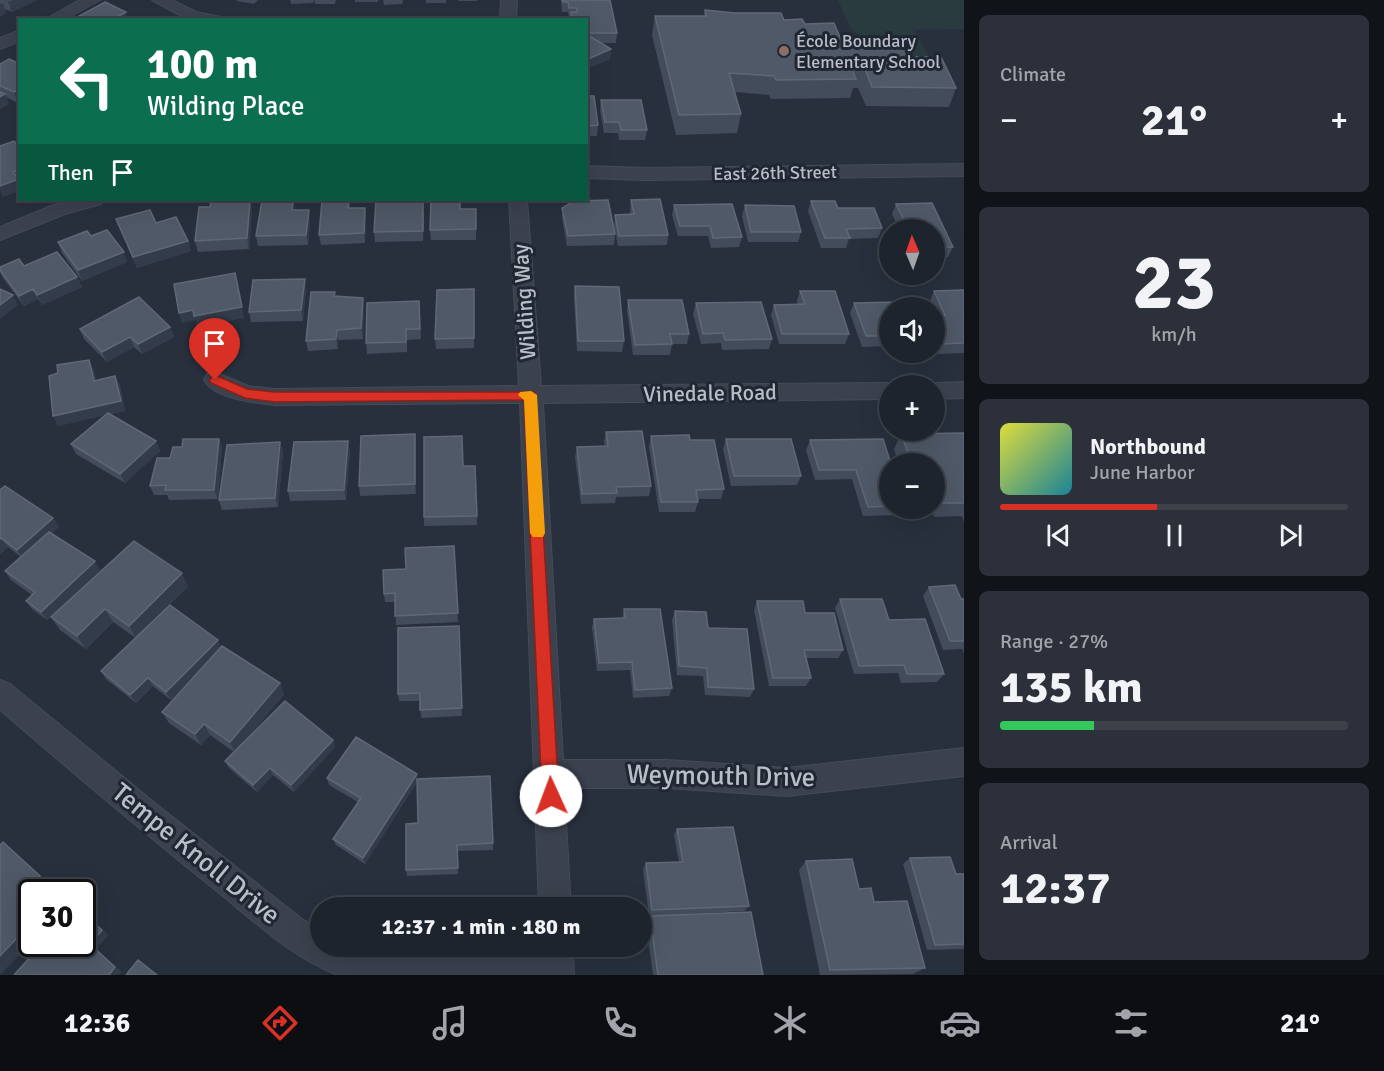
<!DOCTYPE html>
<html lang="en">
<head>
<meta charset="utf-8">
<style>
	body { margin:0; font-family:Signika,sans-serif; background:#2b303a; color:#f1f3f6; height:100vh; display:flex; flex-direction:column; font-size:22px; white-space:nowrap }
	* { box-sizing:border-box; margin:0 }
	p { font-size:20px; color:#a1a4aa }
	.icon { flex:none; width:33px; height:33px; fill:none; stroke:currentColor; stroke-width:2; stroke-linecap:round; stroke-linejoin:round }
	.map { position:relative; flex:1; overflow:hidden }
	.sheet { display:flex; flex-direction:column; gap:15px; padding:15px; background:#101419; width:420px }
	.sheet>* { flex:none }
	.hud { position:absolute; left:18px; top:18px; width:570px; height:183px; border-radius:0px; box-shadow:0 6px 24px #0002,0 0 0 2px #3c414a; background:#0b6e4f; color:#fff; overflow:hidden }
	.needle { width:39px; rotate:358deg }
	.controls { position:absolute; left:879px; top:219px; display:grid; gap:12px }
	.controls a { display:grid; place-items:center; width:66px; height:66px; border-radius:50%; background:#1e242e; box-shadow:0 6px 24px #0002,0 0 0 2px #3c414a; font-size:30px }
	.speed { position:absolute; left:18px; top:879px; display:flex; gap:12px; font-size:30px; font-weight:700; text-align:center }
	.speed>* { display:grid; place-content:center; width:78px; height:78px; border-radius:50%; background:#1e242e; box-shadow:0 6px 24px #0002,0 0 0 2px #3c414a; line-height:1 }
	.speed .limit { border:3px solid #111; border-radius:9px; background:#fff; color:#111 }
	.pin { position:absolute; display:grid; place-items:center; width:51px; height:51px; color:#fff; margin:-62px -26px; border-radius:50% 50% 50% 0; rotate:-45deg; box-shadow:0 0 6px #0007 }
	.pin .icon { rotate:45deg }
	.me { position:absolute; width:66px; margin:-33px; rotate:358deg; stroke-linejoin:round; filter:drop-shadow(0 0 4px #0008) }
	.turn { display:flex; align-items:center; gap:21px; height:126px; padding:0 30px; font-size:27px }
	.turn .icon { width:78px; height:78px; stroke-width:2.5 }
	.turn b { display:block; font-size:42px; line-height:51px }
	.then { display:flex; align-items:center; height:57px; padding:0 30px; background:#0003; gap:12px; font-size:22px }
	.big { font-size:45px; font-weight:800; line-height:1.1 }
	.sheet .tile { flex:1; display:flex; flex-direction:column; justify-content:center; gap:9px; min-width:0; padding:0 21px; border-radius:9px; background:#2b303a }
	.sheet .dial { align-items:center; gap:0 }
	.dial b { font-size:78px; line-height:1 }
	.song { display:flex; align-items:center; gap:18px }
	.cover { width:72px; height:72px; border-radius:9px; background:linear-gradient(135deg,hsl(60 70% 55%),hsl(190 70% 35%)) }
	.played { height:6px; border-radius:3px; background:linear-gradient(90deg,#d93025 45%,#3c414a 45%) }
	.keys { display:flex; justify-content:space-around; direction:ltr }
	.heat { display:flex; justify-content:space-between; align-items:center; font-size:33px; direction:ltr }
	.charge { height:9px; border-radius:4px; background:linear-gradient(90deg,#34c759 27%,#3c414a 0) }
	.trip { position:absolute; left:310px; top:897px; width:342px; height:60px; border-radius:30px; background:#1e242e; box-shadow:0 6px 24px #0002,0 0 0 2px #3c414a; font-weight:800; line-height:60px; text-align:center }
	.menu { display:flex; height:96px; justify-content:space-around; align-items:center; background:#0c0e12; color:#a1a4aa }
	.menu .icon { width:42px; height:42px }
	.menu .active { color:#d93025 }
	.menu b { font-size:27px; color:#f1f3f6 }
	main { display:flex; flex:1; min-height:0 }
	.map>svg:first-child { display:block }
	.green { fill:#293b3f }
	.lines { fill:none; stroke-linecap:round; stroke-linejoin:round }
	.minor-casing { stroke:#454b57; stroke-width:2 }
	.minor { fill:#3b424e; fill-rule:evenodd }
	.wall { fill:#434c5b }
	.shaded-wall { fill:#333c4a }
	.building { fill:#4f5967; stroke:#606876; stroke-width:1.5 }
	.route { fill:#d93025; stroke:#8d1f18; stroke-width:1.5 }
	.slow { fill:#f59e0b }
	.education-dot { fill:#8d6e63; stroke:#202733; stroke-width:2 }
	.labels { text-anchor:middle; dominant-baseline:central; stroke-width:6; stroke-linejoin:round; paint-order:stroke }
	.far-poi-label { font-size:18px; fill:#b8bdc8; stroke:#202733; text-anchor:start }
	.far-street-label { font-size:18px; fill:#b8bdc8; stroke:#202733 }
	.street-label { font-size:22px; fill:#b8bdc8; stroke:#202733 }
	.near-street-label { font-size:27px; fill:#b8bdc8; stroke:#202733 }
</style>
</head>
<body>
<main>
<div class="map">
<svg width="964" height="975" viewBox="0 0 964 975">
	<rect width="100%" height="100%" fill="#28303d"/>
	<path class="green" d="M838,0H964V29L914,30L935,67L891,56L851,29Z"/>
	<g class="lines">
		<defs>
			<path id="minor" d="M80,0H100L64,20H44Z
				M152,0H172L196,12L221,17L223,20L187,19Z
				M501,0H517L516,20H500Z
				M20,30V41L0,49V38Z
				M964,164V176L646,180L586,178V166L646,168Z
				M74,200H103L101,204L65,214L0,240V227L51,206Z
				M509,200H527L541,386L890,383L898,386H890V399L543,403L563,760H667L787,768L964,748V776L787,796L667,788H564L571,908H539L520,403L275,405C255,403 215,399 204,380L207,374L215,372L248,386L275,389L519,386Z
				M964,382V398L934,399V386H926L934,383Z
				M0,680L10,684L156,804L302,919L321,930V946H350L370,954L405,958L541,956V946H573L574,975H338C293,958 255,922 218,892C144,833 72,772 0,710Z"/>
		</defs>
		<use href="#minor" class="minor-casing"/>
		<use href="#minor" class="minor"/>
	</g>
	<path class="wall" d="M0,0H37L12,12L5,9L6,13L0,16Z
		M237,0H258L254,4L237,1Z
		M290,0H314L313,3L291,4Z
		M314,0H336L335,4H315Z
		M355,0H378V2H355Z
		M383,0H403L402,4L384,5Z
		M426,0H446V3H426Z
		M458,0H477V1H458Z
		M561,0H610L617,33L616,43H601L611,49L610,59L586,69V20H571V18H569L568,12H562Z
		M705,10L784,20L805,24L845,49L911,57L956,88L949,107L866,106L858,88H853L850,98L771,99L769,95L735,92L741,114L737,133L676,135L652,35L655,16H704Z
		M0,64H20V102L18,103L6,97L9,104L0,109Z
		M586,96L598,125L597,136H586Z
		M601,100L647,130L645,140H619L618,133H604L600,110Z
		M224,200H250L252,208L249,249L198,252L195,241L210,207Z
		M322,200H349L350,208H365L366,218L365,243L321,245L319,235Z
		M376,200H406V202L424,213L423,241L375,242L374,232Z
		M631,200L668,235L667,245L618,246L614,225L615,215L630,214V211Z
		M811,201L838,208L882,228L878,238L849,239L846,248H821L808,211Z
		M932,203L953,247L948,257L934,258V230H894L896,227L898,226L892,214L896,204Z
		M674,205L742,237L739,247L711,248L708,236H678L672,215Z
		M745,205L801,232L798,242H748L742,216Z
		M295,208V210L310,220L308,245L258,246L256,236Z
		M562,208L615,234L614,245L567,246L562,218Z
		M460,209H476V240H431L430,230Z
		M116,219L188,241L191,251L137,268Z
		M91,236L127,262L82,281L62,253L58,242Z
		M24,266L77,277L82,287L42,305L38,299L24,306L3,278L0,272V267Z
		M575,286L624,341L622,352L577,351L574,296Z
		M306,289L303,321L251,322L249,312Z
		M474,289V348L436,349L435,339Z
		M964,290V353L936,354L934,351V316H936L934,312V308H933L930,301L934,291Z
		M800,291L849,334L845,344H779L771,315L774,305L798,304L797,301Z
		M335,296L364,308L363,339L338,340V349L308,351L306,341Z
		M628,300L689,334L687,344H672L670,355H633L627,310Z
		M419,301L421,339L407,340V352L367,354L366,343Z
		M696,303L772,339L769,349L722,350L721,343L701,344L693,314Z
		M854,303L890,308V346L862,347L850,313Z
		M170,327L174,337L142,354L134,347L107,362L84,339L80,329Z
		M94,370L96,380L115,376L120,386L125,411L110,414L156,441L160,451L125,483L76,454L71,444L105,415L58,426Z
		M606,432L651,486L649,496L616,497L615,503L581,504L575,457L577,447L605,446L604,442Z
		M964,433V523L962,516L934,517L931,508H934V464H899L894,449L901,434Z
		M415,434L416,494L360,496L359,486Z
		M651,436L690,440L724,489L721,499H697L698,502L695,512H659L649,446Z
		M219,439L222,448L218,499L169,500L167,495H154L150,486L170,458L182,447Z
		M726,439L801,476L797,485L731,486L723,449Z
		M810,440L890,464V508H904L900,515L863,516L852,479L815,480L806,450Z
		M280,442L283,452L278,507L222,510L219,500Z
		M350,451L346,500L290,501L288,491Z
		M463,466H475L477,525L424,526V517Z
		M0,490L53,518L59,527L52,533L100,570L47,620L32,609L26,601L32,595L11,580L5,571L21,557L8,547L0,554Z
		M454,546L458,622L396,625L395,602H385L384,594L406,569Z
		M188,586L138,636L221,647L280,683L284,695L243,743L335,747L294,792L273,775L257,792L229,768L225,761L234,752L210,735L201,745L169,723L162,712L202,668L171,700L153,686L136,703L106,679L101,671L136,638L113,622L86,649L60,630L51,617Z
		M929,587L961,599H964V653L962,649L943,650L923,596Z
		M840,599L889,620L944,674L937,682L901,683L898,673L854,674L835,608Z
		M757,601L805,613L843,650L838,658H806L811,678L806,686H769L754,610Z
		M624,609L672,688L669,696L633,698L630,670L597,671L592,627L594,619L622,618Z
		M675,611L708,628L754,689L750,697L705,695L703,676L677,675L672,620Z
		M459,626L462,716L421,718L420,701H399L398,694Z
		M327,778L418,779L493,843V850L457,851L458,874L407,876L406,870L418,823L417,782L365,864L336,845L333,839L358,802L329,785Z
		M677,829L749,906L744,911L649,916L643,869L646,863L679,862L674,835Z
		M910,858L956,874H964V949L927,950L903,864Z
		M806,861L859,889L925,968L913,974L820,975L799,870Z
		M650,916L763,975H653L646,924Z"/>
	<path class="shaded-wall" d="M13,0H37L12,12L8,2Z
		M3,3L6,13L0,16V4Z
		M126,12L128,20H112Z
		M611,49L610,59L586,69V60Z
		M20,89V102L18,103L14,92Z
		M5,94L9,104L0,109V97Z
		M20,170V191L3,197L0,191V186L13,172Z
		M250,200L252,208L249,249L247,238Z
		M293,200L295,208L293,220L292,210Z
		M365,208L366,218L365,243L364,233Z
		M309,210L310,220L308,245L306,235Z
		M188,241L191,251L137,268L133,257Z
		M124,252L127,262L82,281L78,270Z
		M235,273L244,318L197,327L196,320L182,323L179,313Z
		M77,277L82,287L42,305L37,295Z
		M305,279L306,289L303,321L301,310Z
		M33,289L38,299L24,306L19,296Z
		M13,295L18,305L0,319V305Z
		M363,298L364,308L363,339L361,328Z
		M170,327L174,337L142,354L138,344Z
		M337,330L338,340V349L336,339Z
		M130,337L134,347L107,362L102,352Z
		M89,360L94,370L98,391L94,381Z
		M115,376L120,386L125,411L58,426L53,416Z
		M415,434L416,444V494L415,484Z
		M219,439L222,448L218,499L214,490Z
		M156,441L160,451L125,483L120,474Z
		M348,441L350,451L346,500L344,490Z
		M280,442L283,452L278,507L275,498Z
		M53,518L59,527L24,559L17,550Z
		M1,538L8,547L0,554V539Z
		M95,561L100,570L47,620L41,612Z
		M182,573L188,586L136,638L129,626Z
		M105,609L113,622L86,649L77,636Z
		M218,640L221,648L171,700L166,692Z
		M148,678L153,686L136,703L130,695Z
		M280,683L284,695L235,753L230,742Z
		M204,724L210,735L201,745L195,734Z
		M333,740L335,747L294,792L291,785Z
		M270,768L273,775L257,792L253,785Z
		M417,774L418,781L365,864L363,858Z
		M3,842L51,885L43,892H32V904L29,907L32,910V912L18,899Z
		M82,911L109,935L96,949L122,972L119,975H109L90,944Z
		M32,922V942L0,975V956Z"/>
	<path class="building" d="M562,0H610L617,33H586V20H572L571,12H577V8H569L568,2H563Z
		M105,2L126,12L112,20H72Z
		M705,10L735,13H781L784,20L802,19L805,24L834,23L845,49H907L911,57H941L956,88L872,87L865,69L852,70L856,79L776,80L774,76L729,73L741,114L679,115L655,16H706Z
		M128,17L133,20H123Z
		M591,37L611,49L586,60V39Z
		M9,59L20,64V89L14,92L0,86V64Z
		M0,92L5,94L0,97Z
		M586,96H594L598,125L586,126Z
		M601,100H641L647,130H621L619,122H605Z
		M14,141L20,147V170L13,172L19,179L0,186V146Z
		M660,199L668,235L619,236L615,215L634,214L631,200Z
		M211,200H250L247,238L195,241L199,207H210Z
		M262,200H293L292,210H309L306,235L256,236Z
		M322,200H349L348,208H365L364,233L319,235Z
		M376,200H405V202H423V231L374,232Z
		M431,200H460V209H476V229L430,230Z
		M608,200L615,234L568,236L562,208L574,201Z
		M811,201H835L838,208H874L882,228L846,229L850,238H825Z
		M932,203L953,247H934V230H897L896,227L907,226L896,204Z
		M732,204L742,237L713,238L710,226H680L674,205Z
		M745,205L794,206L801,232H751Z
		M150,210L156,223L176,217L188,241L133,257L116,219Z
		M107,230L124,252L78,270L58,242L87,231L91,236Z
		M57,252L77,277L37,295L33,289L19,296L0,270V267L19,259L24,266Z
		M235,273L242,307L194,316L193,310L179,313L174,284Z
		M305,279L301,310L249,312L253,280Z
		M575,286L619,287L624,341H578Z
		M0,289L13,295L0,305Z
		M474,289V338L435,339L437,290Z
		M964,290V343L941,344L934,329V316L945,315L934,291Z
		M800,291H835L849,334H782L774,305L805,304Z
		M311,292H335L334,296L363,298L361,328L337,330L336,339L306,341Z
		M139,297L170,327L138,344L130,337L102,352L80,329Z
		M628,300H682L689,334H670L672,344L635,345Z
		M419,301L420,329H406V342L366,343L367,303Z
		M761,302L772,339L725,340L723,333L703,334L696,303Z
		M896,302L898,308H890V336H866L854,303Z
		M89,360L94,381L115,376L121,401L53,416L49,376L58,373L57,365Z
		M108,413L156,441L120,474L71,444Z
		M642,431L651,486L616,487L617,493L582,494L577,447L608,446L606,432Z
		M964,433V503H943L934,485V464H912L901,434Z
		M415,434V484L359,486L361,436Z
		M689,435L690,440H714L724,489L696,490L698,502H661L651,436Z
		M462,436L463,466H475L477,516L424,517V437Z
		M183,439H219L214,490H165L166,485L150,486L157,458H170L173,447H182Z
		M726,439H791L801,476H734Z
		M883,439L891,464H890V506L868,507L856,470H819L810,440Z
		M348,441L344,490L288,491L294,442Z
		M280,442L275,498L219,500L227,445Z
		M5,486L53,518L17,550L1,538L0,539V490Z
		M49,532L95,561L41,612L26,601L35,592L5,571Z
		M134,541L182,573L129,626L105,609L77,636L51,617Z
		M454,546L458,613L395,616V593L384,594L383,570L406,569L405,548Z
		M955,585L961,599H964V641H950L929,587Z
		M840,599H882L889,620L925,619L944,674H907L904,665L859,666Z
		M757,601H803L805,613H834L843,650H804L811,678H773Z
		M170,605L218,640L166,692L148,678L130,695L101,671Z
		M624,609H660L672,688L635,690L632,662L599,663L594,619L625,618Z
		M675,611L706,612L708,628L747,629L754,689L708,687L707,668L679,666Z
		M459,626L462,708L420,710V693L398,694V628Z
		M222,646L280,683L230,742L204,724L195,734L162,712Z
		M285,701L333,740L291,785L270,768L253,785L225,761Z
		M356,737L417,774L363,858L333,839L361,798L327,778Z
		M490,776L493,843L457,845L458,868L406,870V824L418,823L417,779Z
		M733,827L749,906L652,910L646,863L683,862L677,829Z
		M3,842L40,876L18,899L32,912V922L0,956V845Z
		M950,857L956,874H964V944L935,945L910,858Z
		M852,859L859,889L871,888L874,902L907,901L925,968L830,970L806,861Z
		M82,912L102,930L90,944L115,967L109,975H14L42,944H82Z
		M751,912L763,975H658L650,916Z
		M138,960L157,975H126Z"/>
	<path class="route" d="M215,375L247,389L275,392H535L559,796L557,802L551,804L545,802L542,796L524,400L275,402L245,398L211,383L209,380Z"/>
	<path class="slow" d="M531,391L537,395L545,533L543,537H533L530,533L524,400L518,395L520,392Z"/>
	<circle class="education-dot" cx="784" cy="51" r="6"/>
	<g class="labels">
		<g class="far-poi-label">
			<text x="796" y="41">École Boundary<tspan x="796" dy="21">Elementary School</tspan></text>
		</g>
		<g class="far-street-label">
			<text transform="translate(775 173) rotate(-1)">East 26th Street</text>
		</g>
		<g class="street-label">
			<text transform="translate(524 302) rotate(-94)">Wilding Way</text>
			<text transform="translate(710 393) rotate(-1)">Vinedale Road</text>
		</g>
		<g class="near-street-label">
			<text transform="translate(721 776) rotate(1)">Weymouth Drive</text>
			<text transform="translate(196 854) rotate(39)">Tempe Knoll Drive</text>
		</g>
	</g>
</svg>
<div class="controls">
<a><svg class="needle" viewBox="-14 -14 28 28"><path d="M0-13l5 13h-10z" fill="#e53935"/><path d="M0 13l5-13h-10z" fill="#a1a4aa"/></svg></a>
<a><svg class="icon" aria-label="sound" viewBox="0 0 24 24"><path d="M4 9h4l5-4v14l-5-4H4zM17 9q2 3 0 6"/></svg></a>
<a>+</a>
<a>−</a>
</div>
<div class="speed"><div class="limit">30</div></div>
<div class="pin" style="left:215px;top:380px;background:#d93025"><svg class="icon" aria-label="arrive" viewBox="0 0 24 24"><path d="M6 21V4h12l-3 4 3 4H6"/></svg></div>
<svg class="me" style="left:551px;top:796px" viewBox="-20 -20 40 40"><circle r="19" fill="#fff"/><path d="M0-13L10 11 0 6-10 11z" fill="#d93025"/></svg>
<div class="trip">12:37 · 1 min · 180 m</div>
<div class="hud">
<div class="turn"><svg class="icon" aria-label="left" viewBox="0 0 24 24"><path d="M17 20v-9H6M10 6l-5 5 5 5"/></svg><div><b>100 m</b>Wilding Place</div></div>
<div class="then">Then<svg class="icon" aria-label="arrive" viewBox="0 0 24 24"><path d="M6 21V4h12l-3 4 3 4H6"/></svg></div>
</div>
</div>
<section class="sheet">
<div class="tile"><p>Climate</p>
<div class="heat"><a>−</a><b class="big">21°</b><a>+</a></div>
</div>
<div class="tile dial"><b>23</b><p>km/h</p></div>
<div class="tile">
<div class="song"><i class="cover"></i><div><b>Northbound</b><p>June Harbor</p></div></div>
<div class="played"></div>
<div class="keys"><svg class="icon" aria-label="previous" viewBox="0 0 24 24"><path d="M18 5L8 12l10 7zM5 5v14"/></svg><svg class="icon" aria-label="pause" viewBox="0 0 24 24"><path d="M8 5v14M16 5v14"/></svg><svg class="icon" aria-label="next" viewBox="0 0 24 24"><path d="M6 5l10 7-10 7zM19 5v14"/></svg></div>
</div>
<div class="tile"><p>Range · 27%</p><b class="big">135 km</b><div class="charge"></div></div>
<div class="tile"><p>Arrival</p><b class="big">12:37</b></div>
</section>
</main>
<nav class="menu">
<b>12:36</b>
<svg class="icon active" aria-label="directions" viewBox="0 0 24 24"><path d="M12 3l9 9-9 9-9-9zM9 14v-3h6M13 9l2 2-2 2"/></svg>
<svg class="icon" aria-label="music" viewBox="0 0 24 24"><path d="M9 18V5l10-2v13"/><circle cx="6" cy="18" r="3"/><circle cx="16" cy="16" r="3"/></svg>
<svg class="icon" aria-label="phone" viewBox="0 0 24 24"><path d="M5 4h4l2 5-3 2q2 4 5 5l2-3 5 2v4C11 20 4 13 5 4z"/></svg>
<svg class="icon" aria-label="climate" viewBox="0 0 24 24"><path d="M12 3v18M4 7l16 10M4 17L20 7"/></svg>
<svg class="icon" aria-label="car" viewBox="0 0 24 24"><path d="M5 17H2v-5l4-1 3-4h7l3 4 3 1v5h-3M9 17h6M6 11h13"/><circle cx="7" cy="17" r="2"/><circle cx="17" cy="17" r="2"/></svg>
<svg class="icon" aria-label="filters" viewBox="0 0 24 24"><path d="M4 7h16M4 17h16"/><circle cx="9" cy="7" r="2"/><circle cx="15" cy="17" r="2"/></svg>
<b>21°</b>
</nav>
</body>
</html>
